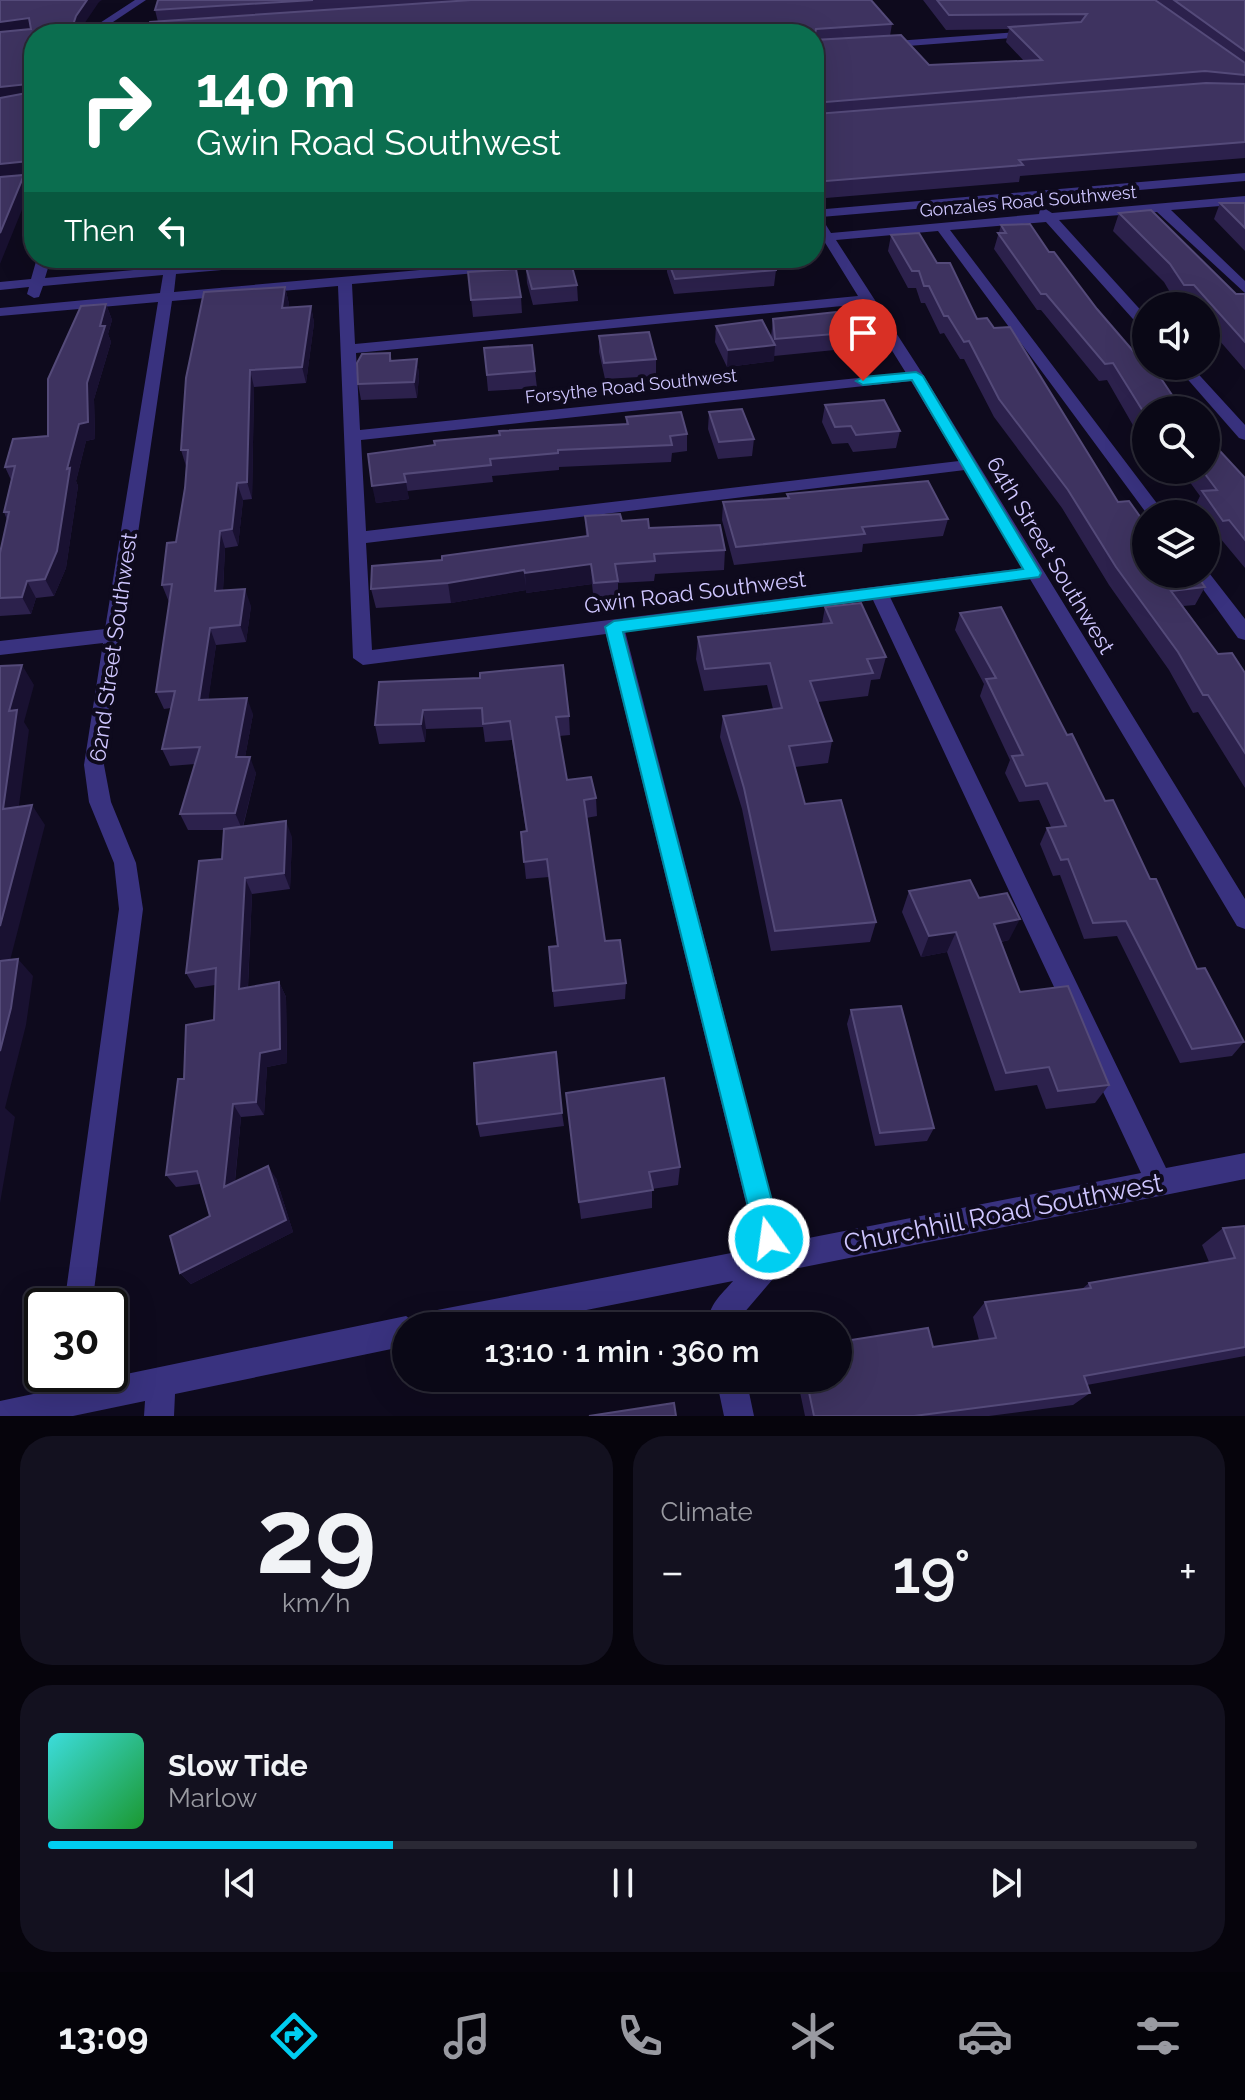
<!DOCTYPE html>
<html lang="en">
<head>
<meta charset="utf-8">
<style>
	body { margin:0; font-family:Raleway,sans-serif; background:#13111f; color:#f1f3f6; height:100vh; display:flex; flex-direction:column; font-size:30px; white-space:nowrap }
	* { box-sizing:border-box; margin:0 }
	p { font-size:26px; color:#999aa1 }
	.icon { flex:none; width:44px; height:44px; fill:none; stroke:currentColor; stroke-width:2; stroke-linecap:round; stroke-linejoin:round }
	.map { position:relative; height:1416px; overflow:hidden }
	.panel { display:flex; flex-direction:column; gap:20px; padding:20px; background:#06040c; flex:1 }
	.panel>* { flex:none }
	.hud { position:absolute; left:24px; top:24px; width:800px; height:244px; border-radius:32px; box-shadow:0 8px 32px #0002,0 0 0 2px #2a2935; background:#0b6e4f; color:#fff; overflow:hidden }
	.tools { position:absolute; left:1132px; top:292px; display:grid; gap:16px }
	.tools a { display:grid; place-items:center; width:88px; height:88px; border-radius:50%; background:#0a0816; box-shadow:0 8px 32px #0002,0 0 0 2px #2a2935; font-size:40px }
	.speed { position:absolute; left:24px; top:1288px; display:flex; gap:16px; font-size:40px; font-weight:700; text-align:center }
	.speed>* { display:grid; place-content:center; width:104px; height:104px; border-radius:50%; background:#0a0816; box-shadow:0 8px 32px #0002,0 0 0 2px #2a2935; line-height:1 }
	.speed .limit { border:4px solid #111; border-radius:12px; background:#fff; color:#111 }
	.pin { position:absolute; display:grid; place-items:center; width:68px; height:68px; color:#fff; margin:-82px -34px; border-radius:50% 50% 50% 0; rotate:-45deg; box-shadow:0 0 8px #0007 }
	.pin .icon { rotate:45deg }
	.me { position:absolute; width:88px; margin:-44px; rotate:346deg; stroke-linejoin:round; filter:drop-shadow(0 0 6px #0008) }
	.turn { display:flex; align-items:center; gap:28px; height:168px; padding:0 40px; font-size:36px }
	.turn .icon { width:104px; height:104px; stroke-width:2.5 }
	.turn b { display:block; font-size:56px; line-height:68px }
	.then { display:flex; align-items:center; height:76px; padding:0 40px; background:#0003; gap:16px; font-size:30px }
	.big { font-size:60px; font-weight:600; line-height:1.1 }
	.panel .tile { flex:1; display:flex; flex-direction:column; justify-content:center; gap:12px; min-width:0; padding:0 28px; border-radius:32px; background:#13111f }
	.panel .dial { align-items:center; gap:0 }
	.dial b { font-size:104px; line-height:1 }
	.song { display:flex; align-items:center; gap:24px }
	.cover { width:96px; height:96px; border-radius:12px; background:linear-gradient(135deg,hsl(180 70% 55%),hsl(130 70% 35%)) }
	.played { height:8px; border-radius:4px; background:linear-gradient(90deg,#00cef1 30%,#2a2935 30%) }
	.keys { display:flex; justify-content:space-around; direction:ltr }
	.heat { display:flex; justify-content:space-between; align-items:center; font-size:44px; direction:ltr }
	.panel .tiles { flex:1; display:grid; gap:20px; grid-template-columns:1fr 1fr }
	.tile:last-child { grid-column:span 2 }
	.trip { position:absolute; left:392px; top:1312px; width:460px; height:80px; border-radius:40px; background:#0a0816; box-shadow:0 8px 32px #0002,0 0 0 2px #2a2935; font-weight:600; line-height:80px; text-align:center }
	.dock { display:flex; height:128px; justify-content:space-around; align-items:center; background:#040309; color:#999aa1 }
	.dock .icon { width:56px; height:56px }
	.dock .on { color:#00cef1 }
	.dock b { font-size:36px; color:#f1f3f6 }
	.map>svg:first-child { display:block }
	.lines { fill:none; stroke-linecap:round; stroke-linejoin:round }
	.minor { fill:#39327f; fill-rule:evenodd }
	.wall { fill:#2c214c }
	.shaded-wall { fill:#191131 }
	.building { fill:#3e3360; stroke:#544a79; stroke-width:2 }
	.route { fill:#00cef1; stroke:#00869d; stroke-width:2 }
	.labels { text-anchor:middle; dominant-baseline:central; stroke-width:8; stroke-linejoin:round; paint-order:stroke }
	.far-street-label { font-size:18px; fill:#cfc6ff; stroke:#0e0a1d }
	.street-label { font-size:22px; fill:#cfc6ff; stroke:#0e0a1d }
	.near-street-label { font-size:26px; fill:#cfc6ff; stroke:#0e0a1d }
</style>
</head>
<body>
<div class="map">
<svg width="1245" height="1416" viewBox="0 0 1245 1416">
	<rect width="100%" height="100%" fill="#0e0a1d"/>
	<g class="lines">
		<path class="minor" d="M135,0H146L95,34H83Z
			M163,29L160,34H103L108,31Z
			M1033,31L1036,36L882,48L877,45L882,42Z
			M1245,173V181L821,217L831,233L1039,214L1040,209L1044,208L1052,213L1245,196V204L1171,210L1245,281V293L1157,212L1059,220L1146,316V329L1141,328L1046,222L950,230L1165,514H1147L938,231L836,240L924,376L1245,899V929L1237,926L1030,579L890,597L1166,1168L1245,1153V1179L779,1272L737,1321L738,1326H708C707,1306 721,1295 733,1281L506,1326H406V1346L175,1394L174,1416H144L145,1401L73,1416H0V1401L52,1390L54,1374H84L83,1383L406,1316L418,1325L422,1316L432,1311L757,1248L606,634L363,665L353,658L338,286L172,301L104,765L111,802L136,863L143,909L92,1306H64L119,909L114,863L89,802L84,765L103,643L0,655V641L105,629L158,302L0,316V308L160,293L163,275L43,286L39,297L34,298L27,294L29,287L0,290V282L31,279L37,258H51L45,278L267,258H318L311,262L176,274L174,292L555,258H606L599,262L352,284L355,344L858,296L824,241H814V235L819,234L814,226V210ZM863,304L906,373L360,430L356,353ZM911,381L959,461L366,531L361,440ZM965,470L1023,568L372,650L366,543ZM873,600L1141,1173L783,1243L625,631Z
			M34,179V187L0,190V182Z
			M1176,366H1191L1245,425V440L1239,438Z
			M1206,569L1245,619V640L1238,638L1192,574H1206Z
			M716,1378H746L754,1416H724Z"/>
	</g>
	<path class="wall" d="M158,0H871L892,24L890,36L929,65L1024,61L1006,42L1009,29L946,30L923,0H1245V158L1020,176L1019,182L814,199V34L148,28L158,22L155,10Z
		M1220,203H1245V251L1214,219Z
		M1119,213L1236,294H1245V370L1206,325V306H1189L1187,304H1177L1164,282L1113,231Z
		M1030,224L1146,410V442L1134,427L1107,380L1099,381L1041,310H1037L994,249L1001,225Z
		M891,235L937,263L977,319L1118,502L1145,525L1205,587L1195,605L1183,606L1218,654L1245,673V788L1198,712L1193,713L1169,670L1109,585L1062,508L994,417L964,359H960L944,333L940,334L925,303H921L916,288H908L888,251Z
		M79,258H112L80,260Z
		M667,258L776,270L774,286L674,294L667,272Z
		M526,267L577,285L578,301L533,305L527,283Z
		M468,272L521,297L522,313L473,317Z
		M285,287L289,304L288,307L311,306L314,323L306,383L254,387L252,499L243,500L238,546L225,548L223,591L251,606L246,642L216,645L208,700L253,714L245,757L256,773L243,827L292,837L290,889L252,894L248,988L279,982L286,997L287,1063L267,1067L264,1115L241,1117L235,1182L276,1178L293,1232L191,1284L180,1273L210,1216L200,1184L176,1187L166,1175L184,1079L214,1020L215,985L195,988L186,973L222,859L224,830H188L180,814L195,764L170,766L162,749L171,708L164,709L156,692L169,602L162,585L176,542L185,488L186,466L181,450Z
		M106,304L112,320L108,334L111,342L94,399L95,439L86,441L76,481L78,486L66,568L54,596L36,598L31,614L0,616V553L7,520L4,512L11,480L5,467L48,436Z
		M773,319L847,333L845,349L774,356V361L727,367L715,342L716,326L771,337Z
		M599,336L656,359V376L605,379L599,352Z
		M484,348L535,371L537,388L488,391Z
		M390,353L392,361L417,359L419,376L417,398L361,400L358,384Z
		M825,405L900,431L896,448L853,452L848,443L832,444L822,422Z
		M709,412L754,439L752,456L718,459L708,429Z
		M626,417L687,434V451L672,453L671,462L559,467V470L492,476L493,482L407,491L409,499L376,503L368,454L626,424Z
		M1181,470H1206L1245,478V568L1220,538H1214L1206,526V514H1198L1194,508L1200,496Z
		M787,494L948,519L943,536L863,544L862,552L734,565L722,520L723,502L787,498Z
		M585,516L622,521L725,550L724,570L655,574L654,581L618,583V601L594,603L592,584L526,593V590L451,603L376,608L371,589L586,536Z
		M825,607L886,657L880,679L871,680L868,696L818,702L832,741L828,763L795,767L805,804L876,922L870,942L771,951L742,809L720,737L723,716L773,709L767,685L704,691L696,659L698,637L822,624Z
		M960,613L1067,735L1150,879L1197,969L1244,1042L1232,1056L1180,1063L1117,936L1084,939L1060,875L1053,876L1040,844L1047,828L1051,827L1039,800L1019,802L1005,773L1010,760L980,696L984,684L955,630Z
		M379,682L569,716L570,735L559,736L567,780L596,798L597,816L586,818L605,941L626,983L625,999L554,1007L549,947L557,946L549,877L526,879L521,832L526,831L512,740L485,742L483,727L426,729L425,742L379,744L375,725Z
		M909,891L979,898L1009,940L1001,942L1020,992L1109,1085L1095,1103L1046,1109L1037,1085L995,1091L947,952L921,957L902,912Z
		M851,1010L934,1128L927,1141L875,1146L847,1024Z
		M568,1112L680,1167L678,1185L652,1189V1208L581,1219Z
		M562,1113L564,1126L480,1137L477,1124Z
		M1245,1226V1356L1087,1385L1090,1393L1073,1405L989,1416H805L797,1378H838L933,1347L979,1340L973,1317L985,1302L1082,1289L1089,1283L1209,1262L1202,1245L1223,1228Z"/>
	<path class="shaded-wall" d="M87,0H102L99,2L80,30L79,34H70L76,16Z
		M29,18L34,32L0,37V22Z
		M28,84L34,98L0,102V87Z
		M34,150V176L24,177L30,190L0,264V164Z
		M285,287L289,304L286,324L282,308Z
		M106,304L112,320L108,334L111,342L94,399L95,439L86,441L76,481L78,486L66,568L54,596L45,579L67,469Z
		M311,306L314,323L306,383L302,367Z
		M775,345L774,361L727,367L728,350Z
		M417,359L419,376L417,398L414,382Z
		M250,370L254,387L252,499L247,482Z
		M406,482L409,499L376,503L372,486Z
		M237,483L243,500L238,546L232,529Z
		M220,531L225,548L222,608L215,591Z
		M591,564L592,584L526,593L525,573Z
		M524,570L526,590L451,603L448,583Z
		M27,581L36,598L31,614L22,597Z
		M245,589L251,606L246,642L240,625Z
		M210,628L216,645L206,717L199,700Z
		M22,665L34,685L24,722L29,730L16,828L3,809L9,711Z
		M247,698L253,714L242,773L236,757Z
		M423,710L426,729L425,742L421,724Z
		M250,757L256,773L242,829L235,813Z
		M32,805L45,825L5,980L0,974V926Z
		M286,821L292,837L290,889L284,873Z
		M245,878L252,894L247,1004L239,989Z
		M1020,919L1009,940L984,945L994,924Z
		M956,932L947,952L921,957L929,936Z
		M18,959L33,976L26,1025L5,1108L15,1117L0,1203V1051Z
		M279,982L286,997L287,1063L267,1067L264,1115L256,1102L260,1053Z
		M233,1104L241,1117L233,1199L224,1187Z
		M268,1166L276,1178L293,1232L191,1284L180,1273Z"/>
	<path class="building" d="M0,0H87L76,16L70,34H34V150L29,161L0,164V98L32,92L28,84L0,87V32L31,29L29,18L0,22Z
		M158,0H313L155,10Z
		M471,0H871L892,24L816,29L814,38V34H133L136,28H148L150,22Z
		M937,0H1155L1245,63V75L1205,71L814,103V40L901,35L929,65L1042,60L1009,27L1081,22L1087,14L949,15Z
		M1174,0H1245V51Z
		M1206,83L1245,84V142L1019,160L1023,165L814,182V104L816,114Z
		M24,175L0,233V177Z
		M1220,203H1245V228Z
		M1151,210L1236,294H1245V342L1194,285H1184L1170,264L1119,213Z
		M1030,224L1049,252H1054L1097,309L1146,366L1154,374H1158L1182,410H1146V416L1113,363L1105,364L1046,294H1041L998,233H1006L1001,225Z
		M919,233L937,263H950L977,319L987,318L994,328L1010,327L1118,502L1129,501L1146,525V574H1196L1205,587L1171,591L1218,654L1232,653L1245,673V753L1208,695H1203L1178,652L1116,567L1068,490L999,399L969,341L964,342L948,316H944L929,286H924L919,271H912L891,235Z
		M667,258H776V270L675,279Z
		M571,263L577,285L532,289L526,267Z
		M516,269L521,297L471,300L468,272Z
		M285,287L282,308L311,306L302,367L250,370L247,482L237,483L232,529L220,531L215,591L245,589L240,625L210,628L199,700L247,698L236,757H250L235,813L180,814L200,747L162,749L175,691L156,692L172,584L162,585L167,543L176,542L185,488L188,450H181L186,378L204,292Z
		M106,304L100,326H105L87,383L88,422L79,424L67,469L70,468L57,551L45,579L27,581L22,597L0,598V553L9,512H4L15,466L5,467L13,439L48,436V379L81,306Z
		M836,312L847,333L775,339L773,319Z
		M762,320L775,345L728,350L716,326Z
		M649,332L656,359L604,363L599,336Z
		M532,345L535,371L487,375L484,348Z
		M390,353V361L417,359L414,382L358,384L357,363L362,354Z
		M884,400L900,431L856,435L851,426L835,427L825,405Z
		M742,409L754,439L719,442L709,412Z
		M681,412L687,434L670,436L672,445L558,450V453L490,459L491,465L404,474L406,482L372,486L368,454L435,445L434,441L500,435L499,431L628,424L626,417Z
		M1206,436L1245,478V540L1229,520L1223,521L1202,491L1217,490L1202,470H1206Z
		M928,481L948,519L862,527L865,534L736,547L723,502L789,498L787,494Z
		M620,514L622,521L648,519L649,528L720,525L725,550L654,554L655,561L615,564L618,581L594,583L591,564L525,573L524,570L448,583L371,589L372,566L442,560V556L588,536L585,516Z
		M861,603L886,657L867,659L873,673L810,681L832,741L789,746L805,804L841,800L876,922L775,931L744,788L723,716L782,708L770,663L705,669L698,637L832,623L825,607Z
		M1001,607L1067,735L1072,734L1105,801L1113,800L1150,879H1156L1197,969L1205,968L1244,1042L1192,1049L1126,921L1093,923L1068,859L1061,860L1047,828L1066,826L1047,783L1026,786L1012,756L1023,755L986,679L996,678L960,613Z
		M22,665L9,711L17,710L3,809L32,805L0,926V666Z
		M563,665L569,716L556,717L567,780L591,777L596,798L584,800L605,941L620,940L626,983L553,991L549,947L558,946L547,859L524,862L521,832L527,831L510,721L483,724L482,708L423,710L421,724L375,725L379,682L480,678V673Z
		M286,821L284,873L245,878L239,989L279,982L280,1049L260,1053L256,1102L233,1104L224,1187L268,1166L286,1220L180,1273L170,1236L210,1216L197,1171L166,1175L178,1079H184L186,1025L214,1020L216,968L186,973L199,861L222,859L224,829Z
		M970,880L979,898L1007,893L1020,919L994,924L1020,992L1068,986L1109,1085L1058,1091L1049,1067L1006,1073L956,932L929,936L909,891Z
		M18,959L11,1008L0,1051V961Z
		M901,1006L934,1128L880,1133L851,1010Z
		M556,1052L562,1113L477,1124L474,1063Z
		M664,1078L680,1167L649,1172L653,1190L579,1202L566,1093Z
		M1245,1226V1347L1084,1376L1090,1393L914,1416H814L806,1378H838V1342L928,1328L933,1347L996,1338L985,1302L1091,1288L1089,1283L1235,1258L1223,1228Z
		M674,1403L676,1416H589Z"/>
	<path class="route" d="M916,372L923,376L1041,573L1039,577L623,632L782,1239L778,1248L769,1252L760,1248L756,1239L605,627L614,621L1023,569L912,380L863,385L856,381L863,377Z"/>
	<g class="labels">
		<g class="far-street-label">
			<text transform="translate(1028 201) rotate(-5)">Gonzales Road Southwest</text>
			<text transform="translate(631 386) rotate(-6)">Forsythe Road Southwest</text>
		</g>
		<g class="street-label">
			<text transform="translate(1051 555) rotate(59)">64th Street Southwest</text>
			<text transform="translate(695 592) rotate(-7)">Gwin Road Southwest</text>
			<text transform="translate(113 647) rotate(-82)">62nd Street Southwest</text>
		</g>
		<g class="near-street-label">
			<text transform="translate(1003 1213) rotate(-11)">Churchhill Road Southwest</text>
		</g>
	</g>
</svg>
<div class="tools">
<a><svg class="icon" aria-label="sound" viewBox="0 0 24 24"><path d="M4 9h4l5-4v14l-5-4H4zM17 9q2 3 0 6"/></svg></a>
<a><svg class="icon" aria-label="search" viewBox="0 0 24 24"><circle cx="10" cy="10" r="6"/><path d="M15 15l6 6"/></svg></a>
<a><svg class="icon" aria-label="layers" viewBox="0 0 24 24"><path d="M12 4l9 5-9 5-9-5zM3 14l9 5 9-5"/></svg></a>
</div>
<div class="speed"><div class="limit">30</div></div>
<div class="pin" style="left:863px;top:381px;background:#d93025"><svg class="icon" aria-label="arrive" viewBox="0 0 24 24"><path d="M6 21V4h12l-3 4 3 4H6"/></svg></div>
<svg class="me" style="left:769px;top:1239px" viewBox="-20 -20 40 40"><circle r="17" fill="#00cef1" stroke="#fff" stroke-width="3"/><path d="M0-11L8 9 0 5-8 9z" fill="#fff"/></svg>
<div class="trip">13:10 · 1 min · 360 m</div>
<div class="hud">
<div class="turn"><svg class="icon" aria-label="right" viewBox="0 0 24 24"><path d="M7 20v-9h11M14 6l5 5-5 5"/></svg><div><b>140 m</b>Gwin Road Southwest</div></div>
<div class="then">Then<svg class="icon" aria-label="left" viewBox="0 0 24 24"><path d="M17 20v-9H6M10 6l-5 5 5 5"/></svg></div>
</div>
</div>
<section class="panel">
<div class="tiles">
<div class="tile dial"><b>29</b><p>km/h</p></div>
<div class="tile"><p>Climate</p>
<div class="heat"><a>−</a><b class="big">19°</b><a>+</a></div>
</div>
<div class="tile">
<div class="song"><i class="cover"></i><div><b>Slow Tide</b><p>Marlow</p></div></div>
<div class="played"></div>
<div class="keys"><svg class="icon" aria-label="previous" viewBox="0 0 24 24"><path d="M18 5L8 12l10 7zM5 5v14"/></svg><svg class="icon" aria-label="pause" viewBox="0 0 24 24"><path d="M8 5v14M16 5v14"/></svg><svg class="icon" aria-label="next" viewBox="0 0 24 24"><path d="M6 5l10 7-10 7zM19 5v14"/></svg></div>
</div>
</div>
</section>
<nav class="dock">
<b>13:09</b>
<svg class="icon on" aria-label="directions" viewBox="0 0 24 24"><path d="M12 3l9 9-9 9-9-9zM9 14v-3h6M13 9l2 2-2 2"/></svg>
<svg class="icon" aria-label="music" viewBox="0 0 24 24"><path d="M9 18V5l10-2v13"/><circle cx="6" cy="18" r="3"/><circle cx="16" cy="16" r="3"/></svg>
<svg class="icon" aria-label="phone" viewBox="0 0 24 24"><path d="M5 4h4l2 5-3 2q2 4 5 5l2-3 5 2v4C11 20 4 13 5 4z"/></svg>
<svg class="icon" aria-label="climate" viewBox="0 0 24 24"><path d="M12 3v18M4 7l16 10M4 17L20 7"/></svg>
<svg class="icon" aria-label="car" viewBox="0 0 24 24"><path d="M5 17H2v-5l4-1 3-4h7l3 4 3 1v5h-3M9 17h6M6 11h13"/><circle cx="7" cy="17" r="2"/><circle cx="17" cy="17" r="2"/></svg>
<svg class="icon" aria-label="filters" viewBox="0 0 24 24"><path d="M4 7h16M4 17h16"/><circle cx="9" cy="7" r="2"/><circle cx="15" cy="17" r="2"/></svg>
</nav>
</body>
</html>
